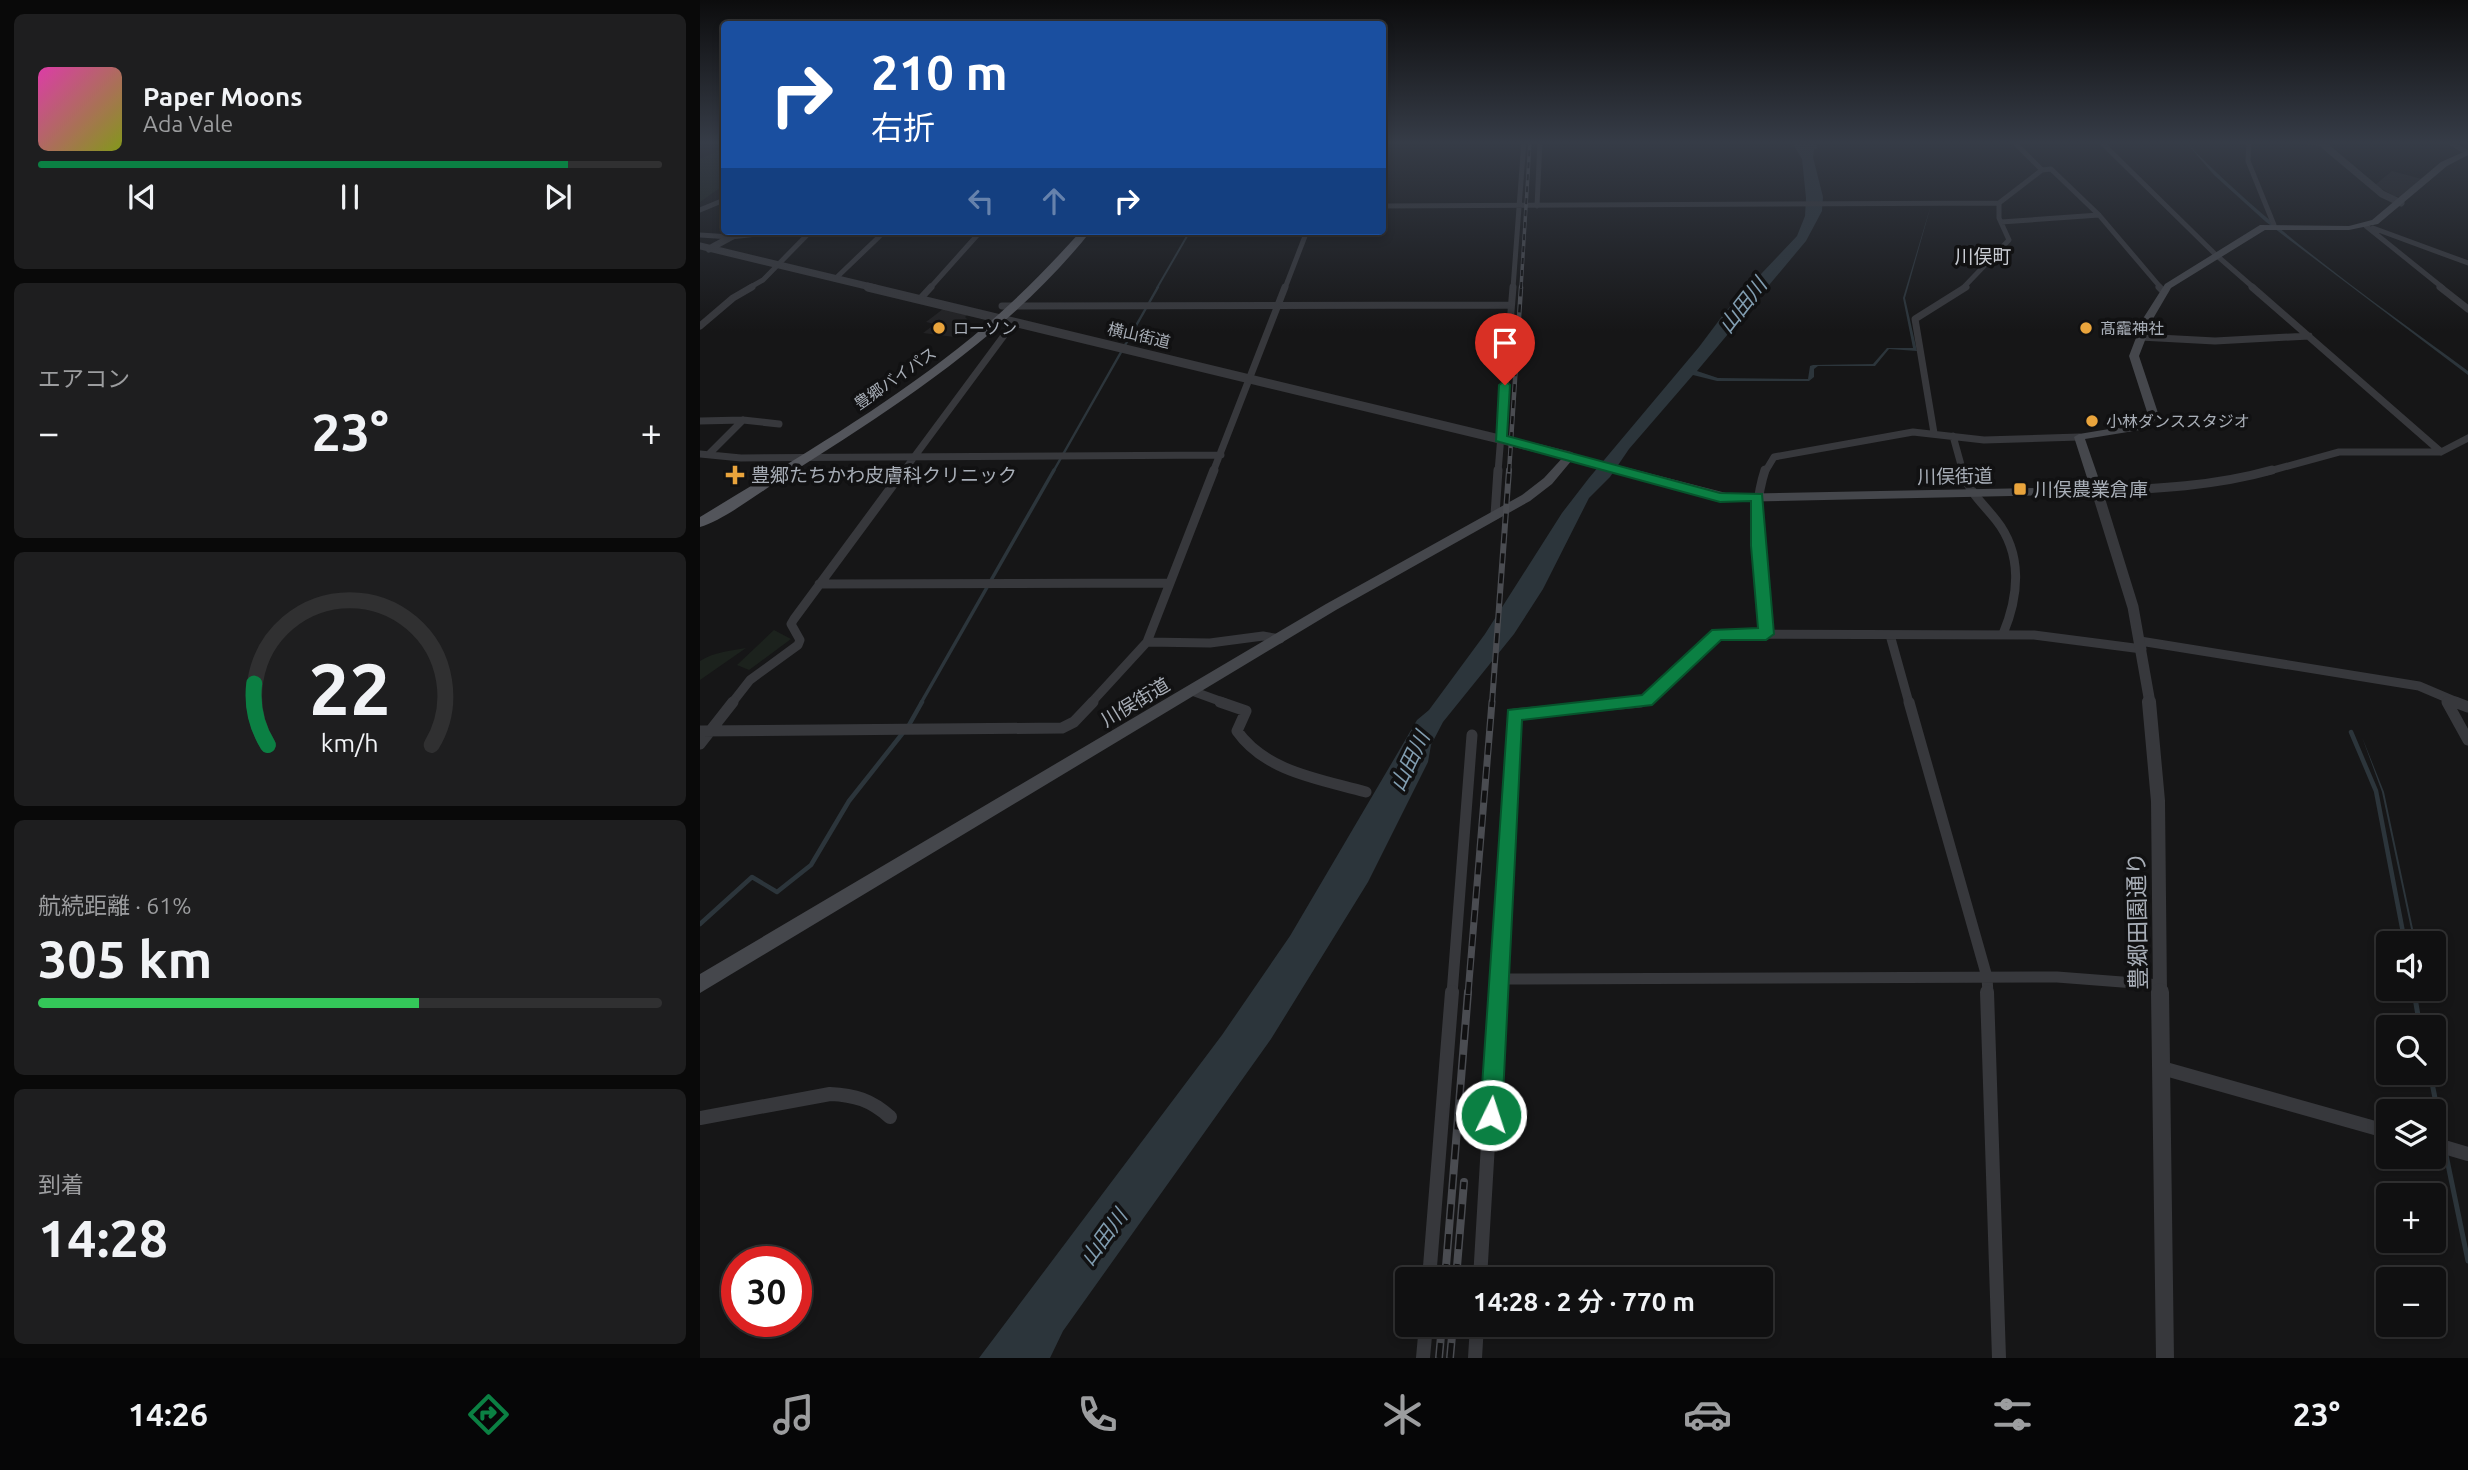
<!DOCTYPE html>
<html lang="ja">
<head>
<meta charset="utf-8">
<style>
	body { margin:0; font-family:Ubuntu,"Noto Sans JP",sans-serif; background:#1e1e1f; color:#f1f3f6; height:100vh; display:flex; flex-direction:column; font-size:26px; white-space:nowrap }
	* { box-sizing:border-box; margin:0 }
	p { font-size:23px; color:#9c9d9f }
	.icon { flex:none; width:38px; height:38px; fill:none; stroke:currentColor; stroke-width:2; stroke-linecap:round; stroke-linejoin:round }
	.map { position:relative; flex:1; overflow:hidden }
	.drawer { display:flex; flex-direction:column; gap:14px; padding:14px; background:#090909; width:700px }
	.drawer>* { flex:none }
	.top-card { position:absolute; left:21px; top:21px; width:665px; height:214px; border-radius:7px; box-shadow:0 4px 10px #0003,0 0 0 2px #303031; background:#1a4fa0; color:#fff; overflow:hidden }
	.tools { position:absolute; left:1676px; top:931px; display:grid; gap:14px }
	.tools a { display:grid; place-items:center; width:70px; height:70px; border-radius:7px; background:#101011; box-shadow:0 4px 10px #0003,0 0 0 2px #303031; font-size:35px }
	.speed { position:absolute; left:21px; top:1246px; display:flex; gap:14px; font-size:35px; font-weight:700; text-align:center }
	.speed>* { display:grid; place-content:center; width:91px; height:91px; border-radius:50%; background:#101011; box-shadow:0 4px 10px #0003,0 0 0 2px #303031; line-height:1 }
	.speed .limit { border:10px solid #d22; background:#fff; color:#111 }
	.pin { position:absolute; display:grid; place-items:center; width:60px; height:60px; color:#fff; margin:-72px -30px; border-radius:50% 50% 50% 0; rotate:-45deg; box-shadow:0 0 7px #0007 }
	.pin .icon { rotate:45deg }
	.me { position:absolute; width:77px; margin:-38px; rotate:4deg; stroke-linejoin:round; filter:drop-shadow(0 0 5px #0008) }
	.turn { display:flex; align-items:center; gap:24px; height:147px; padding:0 35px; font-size:32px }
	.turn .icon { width:91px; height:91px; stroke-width:2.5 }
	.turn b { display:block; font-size:49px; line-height:60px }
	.lanes { display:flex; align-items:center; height:66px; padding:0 35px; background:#0003; justify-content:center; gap:35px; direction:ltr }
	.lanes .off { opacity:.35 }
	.big { font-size:52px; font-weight:600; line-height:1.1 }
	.drawer .card { flex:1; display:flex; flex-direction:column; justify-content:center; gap:10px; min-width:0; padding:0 24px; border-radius:10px; background:#1e1e1f }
	.drawer .dial { align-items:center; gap:0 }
	.dial svg { height:182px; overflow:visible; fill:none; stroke:#303031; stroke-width:7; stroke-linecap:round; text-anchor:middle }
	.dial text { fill:#f1f3f6; stroke:none }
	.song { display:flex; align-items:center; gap:21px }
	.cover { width:84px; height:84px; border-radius:10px; background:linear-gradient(135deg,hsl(320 70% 55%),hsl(70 70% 35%)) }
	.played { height:7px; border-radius:4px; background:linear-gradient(90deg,#0b8043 85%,#303031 85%) }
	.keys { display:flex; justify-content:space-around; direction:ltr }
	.heat { display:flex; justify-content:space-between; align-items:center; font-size:38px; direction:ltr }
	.charge { height:10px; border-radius:5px; background:linear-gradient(90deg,#34c759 61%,#303031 0) }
	.trip { position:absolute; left:695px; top:1267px; width:378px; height:70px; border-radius:7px; background:#101011; box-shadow:0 4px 10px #0003,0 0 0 2px #303031; font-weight:600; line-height:70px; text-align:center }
	.tabs { display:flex; height:112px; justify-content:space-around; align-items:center; background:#060607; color:#9c9d9f }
	.tabs .icon { width:49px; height:49px }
	.tabs .current { color:#0b8043 }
	.tabs b { font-size:32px; color:#f1f3f6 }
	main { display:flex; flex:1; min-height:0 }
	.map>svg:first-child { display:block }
	.built { fill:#222224 }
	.green { fill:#1c221d }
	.water { fill:#2c353b }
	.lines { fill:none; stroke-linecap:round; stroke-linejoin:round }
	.stream-far4 { stroke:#2c353b; stroke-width:2 }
	.stream-far3 { stroke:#2c353b; stroke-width:2.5 }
	.stream-far2 { stroke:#2c353b; stroke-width:3.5 }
	.stream-far1 { stroke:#2c353b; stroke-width:4.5 }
	.stream { stroke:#2c353b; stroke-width:5 }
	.minor-far4 { stroke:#37383c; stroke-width:5 }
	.minor-far3 { stroke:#37383c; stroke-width:7 }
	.minor-far2 { stroke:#37383c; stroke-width:9 }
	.minor-far1 { stroke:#37383c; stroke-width:11 }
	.minor { stroke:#37383c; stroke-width:14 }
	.tertiary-far4 { stroke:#37383c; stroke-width:7 }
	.tertiary-far3 { stroke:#37383c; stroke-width:9 }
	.tertiary-far2 { stroke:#37383c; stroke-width:11 }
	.tertiary-far1 { stroke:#37383c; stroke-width:14 }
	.tertiary { stroke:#37383c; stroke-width:18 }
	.secondary { fill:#45474c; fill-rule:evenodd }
	.primary { fill:#53555b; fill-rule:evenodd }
	.rail-far4-casing { stroke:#4a4c51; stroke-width:3.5 }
	.rail-far3-casing { stroke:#4a4c51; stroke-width:4.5 }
	.rail-far2-casing { stroke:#4a4c51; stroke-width:6 }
	.rail-far1-casing { stroke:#4a4c51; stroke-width:7 }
	.rail-casing { stroke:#4a4c51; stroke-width:8 }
	.rail-far4 { stroke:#111112; stroke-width:2; stroke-dasharray:6; stroke-linecap:butt }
	.rail-far3 { stroke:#111112; stroke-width:2.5; stroke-dasharray:8; stroke-linecap:butt }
	.rail-far2 { stroke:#111112; stroke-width:3.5; stroke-dasharray:10; stroke-linecap:butt }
	.rail-far1 { stroke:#111112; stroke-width:4.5; stroke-dasharray:12; stroke-linecap:butt }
	.rail { stroke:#111112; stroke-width:5; stroke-dasharray:15; stroke-linecap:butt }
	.route { fill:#0b8043; stroke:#07532c; stroke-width:2 }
	.poi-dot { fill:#e9a43c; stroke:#111112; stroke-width:2.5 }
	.labels { text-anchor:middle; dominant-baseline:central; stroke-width:7; stroke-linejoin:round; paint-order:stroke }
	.far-poi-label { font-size:16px; fill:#a8aeb7; stroke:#111112; text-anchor:start }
	.far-street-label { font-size:16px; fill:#a8aeb7; stroke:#111112 }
	.far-quarter-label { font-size:19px; fill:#c9ccd3; stroke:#111112 }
	.poi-label { font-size:19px; fill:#a8aeb7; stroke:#111112; text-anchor:start }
	.street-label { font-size:19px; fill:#a8aeb7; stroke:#111112 }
	.water-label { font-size:21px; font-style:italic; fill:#819db0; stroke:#111112 }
	.near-street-label { font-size:23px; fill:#a8aeb7; stroke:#111112 }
</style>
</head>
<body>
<main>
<section class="drawer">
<div class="card">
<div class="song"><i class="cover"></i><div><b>Paper Moons</b><p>Ada Vale</p></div></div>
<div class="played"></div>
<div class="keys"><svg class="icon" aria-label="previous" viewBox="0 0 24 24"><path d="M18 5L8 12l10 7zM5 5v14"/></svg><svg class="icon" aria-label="pause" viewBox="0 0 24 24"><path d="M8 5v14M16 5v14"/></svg><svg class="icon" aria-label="next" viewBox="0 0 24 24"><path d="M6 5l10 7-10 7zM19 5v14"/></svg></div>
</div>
<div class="card"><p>エアコン</p>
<div class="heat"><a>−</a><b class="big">23°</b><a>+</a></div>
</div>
<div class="card dial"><svg viewBox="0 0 100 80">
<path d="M14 69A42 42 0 1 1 86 69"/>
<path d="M14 69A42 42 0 0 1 8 42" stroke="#0b8043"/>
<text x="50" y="56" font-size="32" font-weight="700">22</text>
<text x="50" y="72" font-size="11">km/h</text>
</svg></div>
<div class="card"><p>航続距離 · 61%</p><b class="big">305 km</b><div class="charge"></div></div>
<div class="card"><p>到着</p><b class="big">14:28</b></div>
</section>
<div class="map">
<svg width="1768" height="1358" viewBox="0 0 1768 1358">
	<rect width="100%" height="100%" fill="#161617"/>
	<path class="built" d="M1692,171L1722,179L1700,197L1694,196L1675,185Z
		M243,309L268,314L265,317L269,321L254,337L223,333L235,324L226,322Z"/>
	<path class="green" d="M24,148V185L0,202V159Z
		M74,630L91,639L49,670L37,665Z
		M46,648L0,680V661C14,652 30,651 46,648Z"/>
	<path class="water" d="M1091,141H1113L1118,148L1114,150L1113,157L1123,197L1122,211L1106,241L997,371L1018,378L1108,379L1110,366L1113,365L1173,364L1187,348H1213L1203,298L1231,205L1205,298L1217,351L1189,349L1175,366H1118L1114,369V377L1109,381H1017L993,375L929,449L910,477L889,498L843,589L814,634L743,722L731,745L728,762L668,882L571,1039L363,1331L350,1358H279L522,1035L590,936L717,720L729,710L785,634L862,513L889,478L999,347L1026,311L1097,236L1105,216L1106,198L1102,159Z
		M1485,141C1568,228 1670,299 1768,371V375L1566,222L1514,175Z
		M1662,737L1684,792L1716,943H1714L1682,792Z"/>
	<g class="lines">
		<path class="stream-far4" d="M457,288L490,231"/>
		<path class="stream-far3" d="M353,472L458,287"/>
		<path class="stream-far2" d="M221,703L354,470"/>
		<path class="stream-far1" d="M209,725L222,702
			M1651,732L1676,791L1705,943
			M0,924L52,877L77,892L111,865L149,801L202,734
			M1713,989L1714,994"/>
		<path class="stream" d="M1714,992L1720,1027
			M1730,1073L1744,1143
			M1745,1150L1768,1261"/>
		<path class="minor-far4" d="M1313,141L1342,170L1351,169L1399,215L1461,288
			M1400,141L1515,254L1554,288
			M1549,141L1548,161L1574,225
			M1595,141L1621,143
			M1748,141L1768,153
			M682,206L1299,203
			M837,206L840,141
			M0,210L24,200
			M1301,222L1399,215
			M1666,226L1743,288
			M1673,228L1768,263
			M0,235L31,237L84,231
			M135,279L185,231
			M49,288L63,280L111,231
			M230,288L281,231
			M585,288L607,231
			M813,288L824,141
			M1263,288L1309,240L1299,218V203L1342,170"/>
		<path class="minor-far3" d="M1459,287L1463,291
			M1552,287L1741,452
			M1740,287L1768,309
			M220,299L231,287
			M302,306L810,305
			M0,326L33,298L52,287
			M1440,337L1515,341L1609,336
			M0,421L43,420L79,424
			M1234,433L1215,319L1266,287
			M1253,436L1263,472
			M10,453L43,420
			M0,454L41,458L521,455
			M203,472L314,322
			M513,472L585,287
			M798,472L813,287
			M1065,472L1074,457L1213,432L1284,440L1379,437
			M1566,472L1639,452H1741L1768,438"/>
		<path class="minor-far2" d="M1065,470C1048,522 1060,581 1066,634
			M1262,470C1271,495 1280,500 1296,520C1323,554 1319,596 1303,634
			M1397,491C1456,489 1515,486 1572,470
			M795,515L798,470
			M119,584L470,583
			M1190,635L1209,703
			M1440,641L1719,686L1759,703
			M447,642L510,643L563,636L580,639
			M492,691L525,703
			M1745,697L1748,703
			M32,703L50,680L98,645L100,640L91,624L94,619L204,470
			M391,703L447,642L514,470
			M923,703L946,701L1017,634L1334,635L1442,649"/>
		<path class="minor-far1" d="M520,702L546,711L537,731C566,772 620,779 666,792
			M1209,702L1287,977L1288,994
			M1747,702L1768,740
			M1755,702L1768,707
			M0,731L362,728L374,722L393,702
			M0,744L33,702
			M799,979L1357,977L1461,985
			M752,994L772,735
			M797,994L814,714L941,702"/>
		<path class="minor" d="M1287,992L1299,1358
			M1462,1068L1689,1132
			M0,1118L130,1094C155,1095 171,1100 190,1117
			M1734,1144L1768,1154
			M729,1279L752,992
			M780,1279L797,992
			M723,1358L726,1325
			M775,1358L777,1325"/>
		<path class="tertiary-far4" d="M1619,141L1682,194L1701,203
			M0,246L175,288
			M9,249L42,231"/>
		<path class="tertiary-far3" d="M168,287L870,456"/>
		<path class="tertiary-far2" d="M1397,491L1433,607L1450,703"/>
		<path class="tertiary-far1" d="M1449,702L1458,801L1460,994"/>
		<path class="tertiary" d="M1460,992L1465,1358"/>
		<path class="secondary" d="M1768,150V155L1747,166L1678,224L1649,230H1565L1471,288L1454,317L1439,356L1459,416L1446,429L1385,439L1403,491L1401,494L1030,502L872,460L852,484L830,501L636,610L0,993V974L626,604L822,495L844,478L866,454L870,453L1030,494L1390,487L1374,437L1379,434L1439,424L1448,415L1429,356L1444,317L1465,284L1560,225L1649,226L1672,220L1741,162Z"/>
		<path class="primary" d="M381,231H391C308,335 194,408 83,478C61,491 23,521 0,527V517C102,455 209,394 299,314C328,288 355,260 381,231Z"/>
		<defs>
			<path id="rail-far4" d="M821,288L830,141"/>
			<path id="rail-far3" d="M809,472L821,287"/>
			<path id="rail-far2" d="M792,703L809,470"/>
			<path id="rail-far1" d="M768,994L792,702"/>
			<path id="rail" d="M745,1279L768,992
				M756,1279L764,1182
				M739,1358L742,1325
				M750,1358L753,1325"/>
		</defs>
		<use href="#rail-far4" class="rail-far4-casing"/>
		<use href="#rail-far3" class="rail-far3-casing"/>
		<use href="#rail-far2" class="rail-far2-casing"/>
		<use href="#rail-far1" class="rail-far1-casing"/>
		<use href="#rail" class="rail-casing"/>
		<use href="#rail-far4" class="rail-far4"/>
		<use href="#rail-far3" class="rail-far3"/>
		<use href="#rail-far2" class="rail-far2"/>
		<use href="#rail-far1" class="rail-far1"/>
		<use href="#rail" class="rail"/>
	</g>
	<linearGradient id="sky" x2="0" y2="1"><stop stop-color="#0c0c0d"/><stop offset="0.43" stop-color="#363c47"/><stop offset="1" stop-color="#363c47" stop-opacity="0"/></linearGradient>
	<rect width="1768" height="331" fill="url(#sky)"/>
	<path class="route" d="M805,381L810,385L807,436L1020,493L1062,494L1074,634L1066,640H1021L952,705L822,720L802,1115L799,1123L791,1127L783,1123L780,1115L808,710L942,695L1012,630L1058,628L1051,546V501L1020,502L796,441L799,385Z"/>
	<g class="poi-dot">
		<circle cx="239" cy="328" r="7"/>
		<circle cx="1386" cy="328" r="7"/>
		<circle cx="1392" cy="421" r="7"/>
		<path d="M31.5 464.5h7v7h7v7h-7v7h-7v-7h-7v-7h7z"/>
		<rect x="1313" y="482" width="14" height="14" rx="3.5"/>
	</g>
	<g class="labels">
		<g class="far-poi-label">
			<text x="253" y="328">ローソン</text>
			<text x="1400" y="328">髙靇神社</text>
			<text x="1406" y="421">小林ダンススタジオ</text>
		</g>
		<g class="far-street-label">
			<text transform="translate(439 335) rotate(13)">横山街道</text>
			<text transform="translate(195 378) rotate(-35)">豊郷バイパス</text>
		</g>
		<g class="far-quarter-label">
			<text x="1283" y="256">川俣町</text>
		</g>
		<g class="poi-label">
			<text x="51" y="475">豊郷たちかわ皮膚科クリニック</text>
			<text x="1334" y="489">川俣農業倉庫</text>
		</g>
		<g class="street-label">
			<text transform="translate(1255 476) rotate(-1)">川俣街道</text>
			<text transform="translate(435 702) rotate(-31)">川俣街道</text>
		</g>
		<g class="water-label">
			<text transform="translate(1042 305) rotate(-52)">山田川</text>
			<text transform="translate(709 761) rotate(-64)">山田川</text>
			<text transform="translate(403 1237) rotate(-54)">山田川</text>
		</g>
		<g class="near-street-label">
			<text transform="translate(1437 921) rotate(-91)">豊郷田園通り</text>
		</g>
	</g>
</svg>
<div class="tools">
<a><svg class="icon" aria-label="sound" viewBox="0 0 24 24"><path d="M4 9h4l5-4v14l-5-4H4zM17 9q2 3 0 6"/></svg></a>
<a><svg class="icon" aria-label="search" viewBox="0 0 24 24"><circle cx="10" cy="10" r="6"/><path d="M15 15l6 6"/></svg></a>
<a><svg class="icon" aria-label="layers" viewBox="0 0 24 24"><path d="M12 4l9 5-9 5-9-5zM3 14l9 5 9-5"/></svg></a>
<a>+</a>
<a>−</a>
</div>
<div class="speed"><div class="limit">30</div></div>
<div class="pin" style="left:805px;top:385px;background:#d93025"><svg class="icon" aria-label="arrive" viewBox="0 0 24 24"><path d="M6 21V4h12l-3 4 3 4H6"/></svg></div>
<svg class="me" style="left:791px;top:1115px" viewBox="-20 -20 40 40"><circle r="17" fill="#0b8043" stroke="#fff" stroke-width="3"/><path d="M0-11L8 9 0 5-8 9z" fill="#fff"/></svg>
<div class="trip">14:28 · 2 分 · 770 m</div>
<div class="top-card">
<div class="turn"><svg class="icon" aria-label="right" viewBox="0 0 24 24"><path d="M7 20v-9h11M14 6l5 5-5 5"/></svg><div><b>210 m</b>右折</div></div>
<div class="lanes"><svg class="icon off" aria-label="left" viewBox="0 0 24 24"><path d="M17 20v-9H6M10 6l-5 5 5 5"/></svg><svg class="icon off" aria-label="ahead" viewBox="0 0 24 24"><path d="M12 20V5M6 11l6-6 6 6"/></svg><svg class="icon" aria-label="right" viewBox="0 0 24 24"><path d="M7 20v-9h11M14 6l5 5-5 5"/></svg></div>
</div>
</div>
</main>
<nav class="tabs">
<b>14:26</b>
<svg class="icon current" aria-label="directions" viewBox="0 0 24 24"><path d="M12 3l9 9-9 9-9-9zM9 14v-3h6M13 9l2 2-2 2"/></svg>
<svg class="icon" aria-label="music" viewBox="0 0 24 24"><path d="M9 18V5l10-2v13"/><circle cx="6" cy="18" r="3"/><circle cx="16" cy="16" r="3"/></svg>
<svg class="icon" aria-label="phone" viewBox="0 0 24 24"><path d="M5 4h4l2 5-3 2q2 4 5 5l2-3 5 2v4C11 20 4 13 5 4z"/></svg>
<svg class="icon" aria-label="climate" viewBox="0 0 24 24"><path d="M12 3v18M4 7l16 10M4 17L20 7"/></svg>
<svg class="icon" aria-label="car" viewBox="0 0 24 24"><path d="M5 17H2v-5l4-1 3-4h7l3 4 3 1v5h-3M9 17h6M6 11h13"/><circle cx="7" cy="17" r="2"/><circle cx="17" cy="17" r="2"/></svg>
<svg class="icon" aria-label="filters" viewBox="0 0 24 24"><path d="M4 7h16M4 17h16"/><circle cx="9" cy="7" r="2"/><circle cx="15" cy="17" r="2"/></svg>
<b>23°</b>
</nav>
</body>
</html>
